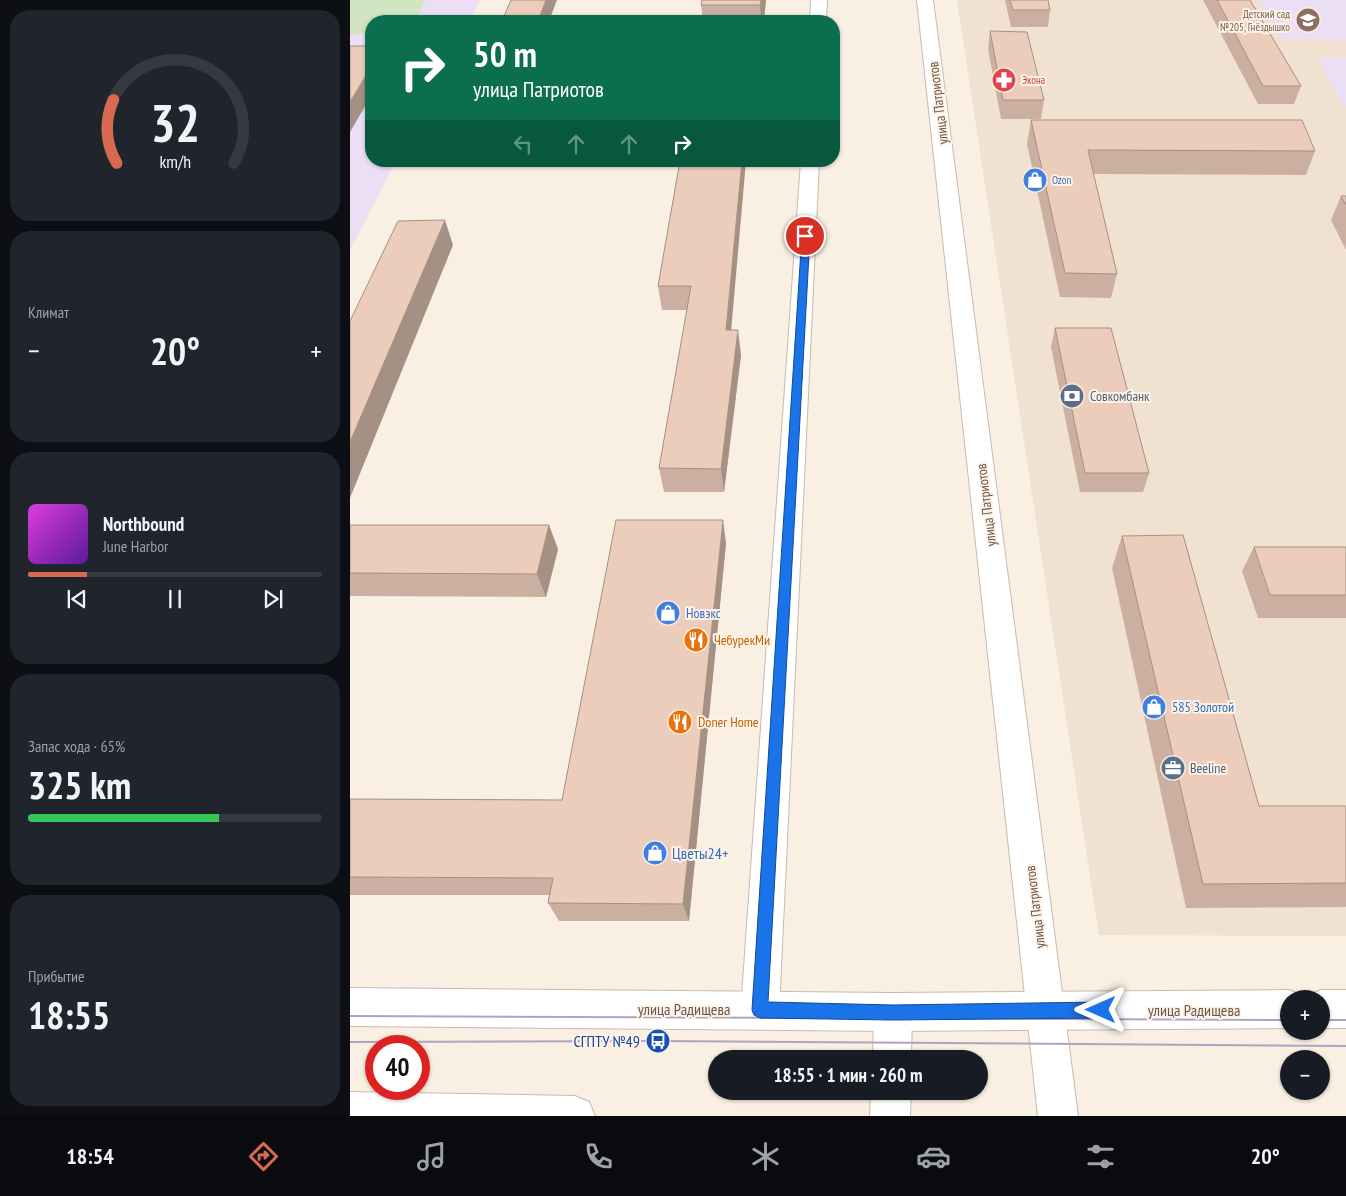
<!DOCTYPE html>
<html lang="ru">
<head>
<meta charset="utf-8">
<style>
	body { margin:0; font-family:"PT Sans Narrow",sans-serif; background:#20242c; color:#f1f3f6; height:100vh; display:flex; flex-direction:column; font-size:19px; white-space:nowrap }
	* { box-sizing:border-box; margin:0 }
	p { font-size:16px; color:#9ea1a6 }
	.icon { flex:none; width:28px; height:28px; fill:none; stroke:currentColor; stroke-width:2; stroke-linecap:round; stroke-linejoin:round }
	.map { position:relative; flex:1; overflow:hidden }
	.drawer { display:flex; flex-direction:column; gap:10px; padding:10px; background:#0d0f14; width:350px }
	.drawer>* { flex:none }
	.banner { position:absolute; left:15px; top:15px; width:475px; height:152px; border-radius:20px; box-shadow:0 1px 4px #0004; background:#0b6e4f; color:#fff; overflow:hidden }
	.controls { position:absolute; left:930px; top:990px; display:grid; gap:10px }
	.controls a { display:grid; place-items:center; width:50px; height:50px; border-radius:50%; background:#171b24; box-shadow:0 1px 4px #0004; font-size:25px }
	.speed { position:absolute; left:15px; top:1035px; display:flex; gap:10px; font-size:25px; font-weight:700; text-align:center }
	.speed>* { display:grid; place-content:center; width:65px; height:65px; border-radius:50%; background:#171b24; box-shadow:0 1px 4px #0004; line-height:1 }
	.speed .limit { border:8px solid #d22; background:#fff; color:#111 }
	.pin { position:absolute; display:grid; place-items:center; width:42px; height:42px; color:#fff; margin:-21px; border:2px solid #fff; border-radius:50%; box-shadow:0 1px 5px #0007 }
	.me { position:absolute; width:55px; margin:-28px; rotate:270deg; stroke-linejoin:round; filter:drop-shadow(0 0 4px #0008) }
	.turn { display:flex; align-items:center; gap:18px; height:105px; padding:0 25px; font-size:22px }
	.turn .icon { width:65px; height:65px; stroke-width:2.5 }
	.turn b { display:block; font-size:35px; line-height:42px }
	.lanes { display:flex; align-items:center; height:48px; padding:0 25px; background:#0003; justify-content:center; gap:25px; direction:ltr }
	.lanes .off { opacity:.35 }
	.big { font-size:38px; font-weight:700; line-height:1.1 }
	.drawer .card { flex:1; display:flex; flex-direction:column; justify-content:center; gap:8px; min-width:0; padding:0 18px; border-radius:20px; background:#20242c }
	.drawer .dial { align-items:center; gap:0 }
	.dial svg { height:130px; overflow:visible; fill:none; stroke:#363941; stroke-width:7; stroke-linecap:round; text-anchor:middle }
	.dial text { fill:#f1f3f6; stroke:none }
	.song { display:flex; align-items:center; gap:15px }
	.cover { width:60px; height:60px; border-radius:8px; background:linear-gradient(135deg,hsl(300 70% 55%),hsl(270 70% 35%)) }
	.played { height:5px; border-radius:2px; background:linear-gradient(90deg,#d86a52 20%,#363941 20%) }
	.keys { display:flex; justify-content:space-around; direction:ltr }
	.heat { display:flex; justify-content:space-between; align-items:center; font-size:28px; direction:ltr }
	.charge { height:8px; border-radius:4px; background:linear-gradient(90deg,#34c759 65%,#363941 0) }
	.trip { position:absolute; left:358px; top:1050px; width:280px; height:50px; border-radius:25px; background:#171b24; box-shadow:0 1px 4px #0004; font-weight:700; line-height:50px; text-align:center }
	.dock { display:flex; height:80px; justify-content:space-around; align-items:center; background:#090b0e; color:#9ea1a6 }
	.dock .icon { width:35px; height:35px }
	.dock .selected { color:#d86a52 }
	.dock b { font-size:22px; color:#f1f3f6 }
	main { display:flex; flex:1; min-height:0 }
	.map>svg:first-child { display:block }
	.residential { fill:#f0e1d1 }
	.education { fill:#ecdff5 }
	.green { fill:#d2e5c2 }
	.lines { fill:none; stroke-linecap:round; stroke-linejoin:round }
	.minor-casing { stroke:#cbb9ad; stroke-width:2 }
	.tertiary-casing { stroke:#cbb9ad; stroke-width:2 }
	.minor { fill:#fff; fill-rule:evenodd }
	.tertiary { fill:#fff; fill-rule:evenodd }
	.tram { stroke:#b1a2c1; stroke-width:2 }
	.wall { fill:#cbb0a2 }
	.shaded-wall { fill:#a59084 }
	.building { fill:#eccdbc; stroke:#a59084 }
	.route { fill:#1a73e8; stroke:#114b97 }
	.labels { text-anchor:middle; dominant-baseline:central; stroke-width:4; stroke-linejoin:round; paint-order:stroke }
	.far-education-label { font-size:11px; fill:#785e54; stroke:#fdf3e7; text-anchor:end }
	.far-health-label { font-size:11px; fill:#be3a42; stroke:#fdf3e7; text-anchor:start }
	.far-shop-label { font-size:11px; fill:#366cbe; stroke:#fdf3e7; text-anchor:start }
	.street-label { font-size:14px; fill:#6e564b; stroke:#fdf3e7 }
	.service-label { font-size:14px; fill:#4e5e75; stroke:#fdf3e7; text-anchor:start }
	.shop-label { font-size:14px; fill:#366cbe; stroke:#fdf3e7; text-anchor:start }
	.food-label { font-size:14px; fill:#c56008; stroke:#fdf3e7; text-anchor:start }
	.near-shop-label { font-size:16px; fill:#366cbe; stroke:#fdf3e7; text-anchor:start }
	.near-street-label { font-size:16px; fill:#6e564b; stroke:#fdf3e7 }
	.near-transit-label { font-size:16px; fill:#164399; stroke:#fdf3e7; text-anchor:end }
</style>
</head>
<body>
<main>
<section class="drawer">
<div class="card dial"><svg viewBox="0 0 100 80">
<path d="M14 69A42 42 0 1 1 86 69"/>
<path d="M14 69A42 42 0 0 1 12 30" stroke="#d86a52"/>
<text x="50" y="56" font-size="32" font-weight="700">32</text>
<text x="50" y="72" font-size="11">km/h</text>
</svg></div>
<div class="card"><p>Климат</p>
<div class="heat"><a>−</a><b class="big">20°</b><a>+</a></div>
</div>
<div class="card">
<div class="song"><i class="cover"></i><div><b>Northbound</b><p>June Harbor</p></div></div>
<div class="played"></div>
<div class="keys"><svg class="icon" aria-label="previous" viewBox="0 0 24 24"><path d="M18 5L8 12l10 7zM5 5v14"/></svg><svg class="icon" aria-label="pause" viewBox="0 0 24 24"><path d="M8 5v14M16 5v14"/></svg><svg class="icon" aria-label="next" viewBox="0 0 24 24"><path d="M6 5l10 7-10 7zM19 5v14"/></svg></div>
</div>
<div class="card"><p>Запас хода · 65%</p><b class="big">325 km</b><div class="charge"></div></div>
<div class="card"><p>Прибытие</p><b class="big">18:55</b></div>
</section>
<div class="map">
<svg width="996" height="1116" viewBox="0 0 996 1116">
	<rect width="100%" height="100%" fill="#f9efe2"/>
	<path class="residential" d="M607,0H996V936L749,935Z"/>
	<path class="education" d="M0,0H130L119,21H21V161H46L0,250Z
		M908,0H996V40L931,39Z
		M967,58H996V109Z"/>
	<path class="green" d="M0,0H76L66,18L61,21H21V34L0,35Z"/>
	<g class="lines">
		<defs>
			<path id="minor" d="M461,0H477L476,21H460Z
				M567,0H583L728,1116H688Z
				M451,161H469L429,1010L423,1023L410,1029L397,1023L391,1010Z
				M543,993L556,999L562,1012L561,1059H523L524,1012L530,999Z
				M521,1091H561L560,1116H520Z"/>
			<path id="tertiary" d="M0,988L543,993L939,990L952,996L954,999H939V1028L543,1031L0,1026Z
				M971,990H996V1028H971V999H956L958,996Z
				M0,1092L225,1096L239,1102L245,1116H0Z"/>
		</defs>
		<use href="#minor" class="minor-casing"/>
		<use href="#tertiary" class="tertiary-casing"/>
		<use href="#minor" class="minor"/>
		<use href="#tertiary" class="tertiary"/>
		<path class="tram" d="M0,1016L939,1020
			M971,1020H996
			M0,1042L308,1041L996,1046"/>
	</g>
	<path class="wall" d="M416,0L414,21H353L351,5Z
		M655,0H698L700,10L698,27H661Z
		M853,0H900L951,86L944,104H908Z
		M640,31L694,100L691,119H651L638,49Z
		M681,120L965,151L956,175L743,174L767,274L761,298L710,297L677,144Z
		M330,161L381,330L391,355L374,492H314L309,468L337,310H312L308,286Z
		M991,196H996V250L981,220Z
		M705,328L799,473L793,492H730L701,347Z
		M0,525L208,549L196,597L0,596Z
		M772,536L909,806H996V907L836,908L762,568Z
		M376,543L339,921H209L198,903L199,895H0V799L212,800Z
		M904,547H996V618H908L892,571Z"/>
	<path class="shaded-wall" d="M196,0H207L199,21H188Z
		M411,0H416L414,21H411L410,5Z
		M21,67V96L0,132V102Z
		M392,161H396L379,355L376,330Z
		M95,220L103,245L0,498V442Z
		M388,330L391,355L374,492L371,469Z
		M373,520L376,543L339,921L333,904Z
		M199,525L208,549L196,597L187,574Z"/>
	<path class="building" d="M161,0H196L188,21H152Z
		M352,0H411L410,5H351Z
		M660,0H698L700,10H663Z
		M867,0H900L951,86H913Z
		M640,31L677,32L694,100H653Z
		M0,46H21V67L0,102Z
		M681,120H952L965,151L738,150L767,274L715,273Z
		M330,161H392L376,330H388L371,469L309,468L341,286H308Z
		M991,196H996V205Z
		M95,220L0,442V321L48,221Z
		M705,328H761L799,473H735Z
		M266,520H373L333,904L198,903L203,878L0,877V799L212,800Z
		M0,525H199L187,574L0,573Z
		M833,535L909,806H996V883L853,884L772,536Z
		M904,547H996V595H920Z"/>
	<path class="route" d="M452,234L460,236L418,1002L543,1005L751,1002L756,1004L758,1010L756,1015L751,1018L543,1020L410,1018L404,1015L402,1010Z"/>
	<defs>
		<symbol id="school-disc" viewBox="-11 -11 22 22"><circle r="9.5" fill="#8d6e63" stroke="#fdf3e7"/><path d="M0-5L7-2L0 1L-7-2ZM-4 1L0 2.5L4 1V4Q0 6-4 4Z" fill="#fff"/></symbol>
		<symbol id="pharmacy-disc" viewBox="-11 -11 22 22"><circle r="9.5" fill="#e0444e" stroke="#fdf3e7"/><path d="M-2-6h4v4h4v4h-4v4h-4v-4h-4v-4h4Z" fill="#fff"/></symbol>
		<symbol id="shop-disc" viewBox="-11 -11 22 22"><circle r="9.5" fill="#3f7fe0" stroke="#fdf3e7"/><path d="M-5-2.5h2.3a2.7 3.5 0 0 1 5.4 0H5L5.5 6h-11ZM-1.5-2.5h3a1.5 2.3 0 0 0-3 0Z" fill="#fff"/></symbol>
		<symbol id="bank-disc" viewBox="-11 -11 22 22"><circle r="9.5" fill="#5c6f8a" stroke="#fdf3e7"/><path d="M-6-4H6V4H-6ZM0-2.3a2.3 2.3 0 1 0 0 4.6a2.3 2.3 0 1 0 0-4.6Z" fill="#fff"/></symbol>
		<symbol id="restaurant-disc" viewBox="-11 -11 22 22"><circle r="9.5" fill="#e8710a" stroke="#fdf3e7"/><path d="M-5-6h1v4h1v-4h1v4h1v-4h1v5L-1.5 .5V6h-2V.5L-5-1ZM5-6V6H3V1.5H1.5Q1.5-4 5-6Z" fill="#fff"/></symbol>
		<symbol id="office-disc" viewBox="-11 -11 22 22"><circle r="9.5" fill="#5c6f8a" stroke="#fdf3e7"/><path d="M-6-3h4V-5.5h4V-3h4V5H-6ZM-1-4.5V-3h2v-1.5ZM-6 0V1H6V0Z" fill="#fff"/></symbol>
		<symbol id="bus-disc" viewBox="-11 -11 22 22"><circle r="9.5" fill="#1a4fb4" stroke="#fdf3e7"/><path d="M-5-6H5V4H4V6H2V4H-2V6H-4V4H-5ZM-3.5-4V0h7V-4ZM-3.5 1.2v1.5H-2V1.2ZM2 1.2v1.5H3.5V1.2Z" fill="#fff"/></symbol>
	</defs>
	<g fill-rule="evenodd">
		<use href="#school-disc" x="944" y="6" width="28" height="28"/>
		<use href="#pharmacy-disc" x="640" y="66" width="28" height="28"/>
		<use href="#shop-disc" x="671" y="166" width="28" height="28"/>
		<use href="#bank-disc" x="708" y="382" width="28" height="28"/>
		<use href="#shop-disc" x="304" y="599" width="28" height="28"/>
		<use href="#restaurant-disc" x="332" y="626" width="28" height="28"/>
		<use href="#shop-disc" x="790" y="693" width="28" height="28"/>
		<use href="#restaurant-disc" x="316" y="708" width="28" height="28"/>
		<use href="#office-disc" x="809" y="754" width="28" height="28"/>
		<use href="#shop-disc" x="291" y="839" width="28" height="28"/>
		<use href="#bus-disc" x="294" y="1027" width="28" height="28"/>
	</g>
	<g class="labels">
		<g class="far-education-label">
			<text x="940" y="14">Детский сад<tspan x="940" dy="13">№205, Гнёздышко</tspan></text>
		</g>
		<g class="far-health-label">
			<text x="672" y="80">Экона</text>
		</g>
		<g class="far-shop-label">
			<text x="702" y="180">Ozon</text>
		</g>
		<g class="street-label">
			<text transform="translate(588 103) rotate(-97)">улица Патриотов</text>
			<text transform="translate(636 505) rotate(-97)">улица Патриотов</text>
			<text transform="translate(685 907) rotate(-97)">улица Патриотов</text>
		</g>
		<g class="service-label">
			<text x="740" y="396">Совкомбанк</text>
			<text x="840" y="768">Beeline</text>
		</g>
		<g class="shop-label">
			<text x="336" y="613">Новэкс</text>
			<text x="822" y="707">585 Золотой</text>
		</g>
		<g class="food-label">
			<text x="364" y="640">ЧебурекМи</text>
			<text x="348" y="722">Doner Home</text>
		</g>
		<g class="near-shop-label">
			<text x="322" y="853">Цветы24+</text>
		</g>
		<g class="near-street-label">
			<text x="334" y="1009">улица Радищева</text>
			<text x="844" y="1010">улица Радищева</text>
		</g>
		<g class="near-transit-label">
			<text x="290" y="1041">СГПТУ №49</text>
		</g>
	</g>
</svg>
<div class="controls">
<a>+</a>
<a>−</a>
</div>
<div class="speed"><div class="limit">40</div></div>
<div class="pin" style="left:455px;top:236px;background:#d93025"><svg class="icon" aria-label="arrive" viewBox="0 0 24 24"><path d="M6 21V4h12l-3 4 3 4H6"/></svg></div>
<svg class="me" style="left:751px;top:1010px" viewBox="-20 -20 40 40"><path d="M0-17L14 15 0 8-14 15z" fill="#1a73e8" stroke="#fff" stroke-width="4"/></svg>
<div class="trip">18:55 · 1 мин · 260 m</div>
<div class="banner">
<div class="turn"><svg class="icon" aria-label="right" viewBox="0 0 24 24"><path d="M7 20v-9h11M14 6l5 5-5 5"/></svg><div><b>50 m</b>улица Патриотов</div></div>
<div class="lanes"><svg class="icon off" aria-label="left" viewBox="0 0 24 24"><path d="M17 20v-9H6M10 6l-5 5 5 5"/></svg><svg class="icon off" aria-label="ahead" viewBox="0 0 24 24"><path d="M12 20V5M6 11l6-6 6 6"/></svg><svg class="icon off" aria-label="ahead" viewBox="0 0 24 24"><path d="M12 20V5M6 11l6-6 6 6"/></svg><svg class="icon" aria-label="right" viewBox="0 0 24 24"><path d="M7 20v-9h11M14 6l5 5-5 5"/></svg></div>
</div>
</div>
</main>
<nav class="dock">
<b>18:54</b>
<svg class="icon selected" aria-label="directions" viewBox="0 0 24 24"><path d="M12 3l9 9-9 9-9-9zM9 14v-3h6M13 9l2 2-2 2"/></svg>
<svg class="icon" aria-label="music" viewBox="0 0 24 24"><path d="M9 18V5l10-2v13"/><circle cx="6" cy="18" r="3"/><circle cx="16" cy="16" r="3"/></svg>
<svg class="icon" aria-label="phone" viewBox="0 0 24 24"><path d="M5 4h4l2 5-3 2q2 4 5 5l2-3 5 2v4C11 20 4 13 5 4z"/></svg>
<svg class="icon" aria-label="climate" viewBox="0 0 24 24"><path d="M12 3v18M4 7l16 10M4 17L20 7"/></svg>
<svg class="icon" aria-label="car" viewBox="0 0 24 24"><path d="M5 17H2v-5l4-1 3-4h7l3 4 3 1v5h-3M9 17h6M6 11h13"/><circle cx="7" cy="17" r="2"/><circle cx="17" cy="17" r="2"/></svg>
<svg class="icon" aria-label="filters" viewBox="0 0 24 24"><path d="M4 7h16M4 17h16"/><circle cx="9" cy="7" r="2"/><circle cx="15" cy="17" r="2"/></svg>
<b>20°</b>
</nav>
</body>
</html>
